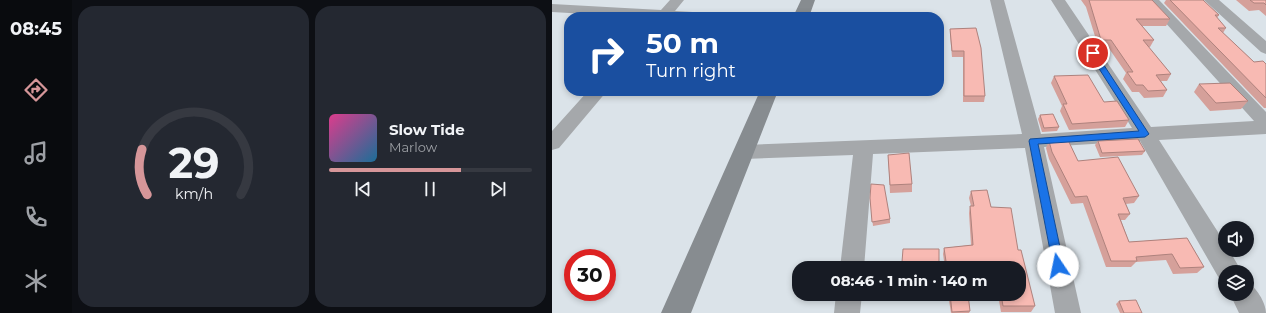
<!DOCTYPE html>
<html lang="en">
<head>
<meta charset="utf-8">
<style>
	body { margin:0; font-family:Montserrat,sans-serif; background:#242831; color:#f1f3f6; height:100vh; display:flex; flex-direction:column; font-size:15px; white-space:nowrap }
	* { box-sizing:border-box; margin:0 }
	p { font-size:13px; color:#9ea1a6 }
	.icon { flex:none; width:22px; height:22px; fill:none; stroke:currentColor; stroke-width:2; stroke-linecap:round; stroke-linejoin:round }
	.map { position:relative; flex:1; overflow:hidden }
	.drawer { display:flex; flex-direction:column; gap:6px; padding:6px; background:#0d0f14; width:480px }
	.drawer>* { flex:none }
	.banner { position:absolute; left:12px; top:12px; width:380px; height:84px; border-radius:16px; box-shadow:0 2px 6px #0003; background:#1a4fa0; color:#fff; overflow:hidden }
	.controls { position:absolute; left:666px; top:221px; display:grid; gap:8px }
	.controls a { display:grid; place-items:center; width:36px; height:36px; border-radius:50%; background:#171b24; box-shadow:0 2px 6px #0003; font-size:20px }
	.speed { position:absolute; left:12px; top:249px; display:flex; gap:8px; font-size:20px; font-weight:700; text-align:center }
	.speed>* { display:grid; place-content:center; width:52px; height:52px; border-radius:50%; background:#171b24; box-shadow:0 2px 6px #0003; line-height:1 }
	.speed .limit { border:6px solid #d22; background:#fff; color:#111 }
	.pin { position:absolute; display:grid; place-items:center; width:34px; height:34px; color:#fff; margin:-17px; border:2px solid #fff; border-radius:50%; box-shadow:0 1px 4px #0007 }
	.me { position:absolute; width:44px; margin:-22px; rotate:349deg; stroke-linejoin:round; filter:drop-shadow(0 0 3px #0008) }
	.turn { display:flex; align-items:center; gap:14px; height:84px; padding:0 16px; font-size:18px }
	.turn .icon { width:52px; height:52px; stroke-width:2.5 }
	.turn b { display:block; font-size:28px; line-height:34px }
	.drawer .card { flex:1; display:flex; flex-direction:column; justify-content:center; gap:6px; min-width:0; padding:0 14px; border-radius:16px; background:#242831 }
	.drawer .dial { align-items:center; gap:0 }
	.dial svg { height:104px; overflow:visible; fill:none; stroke:#363941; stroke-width:7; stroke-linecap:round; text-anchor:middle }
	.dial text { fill:#f1f3f6; stroke:none }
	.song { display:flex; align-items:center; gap:12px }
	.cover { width:48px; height:48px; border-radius:6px; background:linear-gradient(135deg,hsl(330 70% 55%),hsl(200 70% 35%)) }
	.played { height:4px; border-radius:2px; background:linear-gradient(90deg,#d69699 65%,#363941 65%) }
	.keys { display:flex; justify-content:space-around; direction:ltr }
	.drawer .tiles { flex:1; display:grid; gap:6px; grid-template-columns:repeat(2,1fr) }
	.trip { position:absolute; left:240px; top:261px; width:234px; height:40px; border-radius:16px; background:#171b24; box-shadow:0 2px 6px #0003; font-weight:700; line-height:40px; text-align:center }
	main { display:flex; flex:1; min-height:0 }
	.menu { display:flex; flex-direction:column; width:72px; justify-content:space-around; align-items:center; background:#090b0e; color:#9ea1a6 }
	.menu .icon { width:28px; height:28px }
	.menu .current { color:#d69699 }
	.menu b { font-size:18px; color:#f1f3f6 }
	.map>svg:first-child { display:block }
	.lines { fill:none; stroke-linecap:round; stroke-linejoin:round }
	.street { fill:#a5a8ab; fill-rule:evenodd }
	.secondary { fill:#878c90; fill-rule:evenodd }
	.wall { fill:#d5a09a }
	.building { fill:#f8bab3; stroke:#ae827d }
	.route { fill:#1a73e8; stroke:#114b97 }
</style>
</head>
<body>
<main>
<nav class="menu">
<b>08:45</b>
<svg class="icon current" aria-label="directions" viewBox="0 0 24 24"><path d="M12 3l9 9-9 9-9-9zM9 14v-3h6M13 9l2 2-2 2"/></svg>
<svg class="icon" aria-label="music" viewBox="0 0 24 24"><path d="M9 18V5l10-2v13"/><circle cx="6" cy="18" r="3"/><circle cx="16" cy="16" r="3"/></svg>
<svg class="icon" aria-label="phone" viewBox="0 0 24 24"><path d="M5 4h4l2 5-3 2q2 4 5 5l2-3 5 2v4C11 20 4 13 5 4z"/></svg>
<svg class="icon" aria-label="climate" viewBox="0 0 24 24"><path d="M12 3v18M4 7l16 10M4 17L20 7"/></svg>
</nav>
<section class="drawer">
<div class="tiles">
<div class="card dial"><svg viewBox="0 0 100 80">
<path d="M14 69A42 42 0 1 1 86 69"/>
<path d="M14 69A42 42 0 0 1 10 34" stroke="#d69699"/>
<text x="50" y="56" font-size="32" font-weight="700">29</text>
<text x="50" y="72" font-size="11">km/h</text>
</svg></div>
<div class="card">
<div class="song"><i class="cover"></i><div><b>Slow Tide</b><p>Marlow</p></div></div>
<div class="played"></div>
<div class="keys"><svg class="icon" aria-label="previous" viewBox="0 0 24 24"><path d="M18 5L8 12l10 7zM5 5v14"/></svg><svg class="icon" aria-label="pause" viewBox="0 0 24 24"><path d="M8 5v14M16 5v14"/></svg><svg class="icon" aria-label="next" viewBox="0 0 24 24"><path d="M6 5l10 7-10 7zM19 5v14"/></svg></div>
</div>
</div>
</section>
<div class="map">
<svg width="714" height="313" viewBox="0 0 714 313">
	<rect width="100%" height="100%" fill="#dbe3e9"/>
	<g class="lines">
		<path class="street" d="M118,0H132L123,11L158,13L163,14L165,17H86L0,12V4L109,10Z
			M438,0H452L489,134L580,128L499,0H513L599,127L702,121L593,0H607L714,112V134L607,140L673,243V250H677L690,272H673V282L668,280L588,141L492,147L529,313H503L473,148L321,154L312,268H288L301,155L192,159L185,157L182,152L185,147L192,145L470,134Z
			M652,0H667L714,41V54L709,52Z
			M36,91H55L7,148L0,150V131Z
			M695,283C704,286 714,303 714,313H687L678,294H695Z
			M284,294H310L308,313H282Z"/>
		<path class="secondary" d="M249,0H263L257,17H241Z
			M208,91H226L139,313H109Z"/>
	</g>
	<path class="wall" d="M529,0H600L618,19L614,26H590L602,40L598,47H596L619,74L615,81H609L615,90L611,97L592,98L587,92H580L571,79L574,73L556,47L546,46L534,7Z
		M614,0H651L667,15L665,18L674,28L671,33L702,62L714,64V108H712L612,3Z
		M684,0H714V16L707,10L697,11Z
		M424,28L433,96L432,102H411V57H400L398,35V29Z
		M502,76L552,102L577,120L573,127L517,130L508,111L510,106L499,83Z
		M647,84L696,101L689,109L658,111L642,92Z
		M488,115L507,127L505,131L490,132L486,119Z
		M497,141L526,161L587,196L582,203L574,204L578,214L573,220H569L577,242L635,238L652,267L645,273L621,274L614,260L584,262L579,267H554L531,203L519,204L497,159L494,148Z
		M546,141L593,151L590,155L548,157L543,145Z
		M336,155L360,184V192L338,193Z
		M419,191L439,207L466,250L483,306L479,312H449L446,295L416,296L418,311L417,313H399L396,294H467V268H393L391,254L392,248L419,245L417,213L418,206H419L417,198Z
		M318,198L338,219V223L321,226Z
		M351,249L387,262V266H351Z
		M567,301L590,313H568L564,304Z"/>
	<path class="building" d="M537,0H600L618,19H584L602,40H591L619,74L604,75L615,90L596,91L591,85H584L575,72H581L559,40H549Z
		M618,0H651L667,15H663L674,28H666L702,62L711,61L714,64V98Z
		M698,0H714V5L712,3H702Z
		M424,28L429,48L433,96H412V51H400L398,29Z
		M536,75L552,102L565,101L577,120L520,124L511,104H515L502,76Z
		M678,83L696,101L664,103L647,84Z
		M501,114L507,127L492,128L488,115Z
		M586,139L593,151L550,153L546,141Z
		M516,140L526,161L566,157L587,196L571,198L578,214H566L577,242L635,238L652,267L628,268L620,254L584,257L585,261H559L535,196L523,197L500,152L497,141Z
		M357,153L360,184L338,185L336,155Z
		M319,184L332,185L338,219L320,222L318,198Z
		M435,190L439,207L459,208L466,250H469L483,306H451L449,294H467V268H395L392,248L421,245L418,206H422L419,191Z
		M351,249H387V262H350Z
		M259,264L280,266L279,268H258Z
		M398,294H416L418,311L400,312Z
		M584,300L590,313H572L567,301Z"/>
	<path class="route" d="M541,51L544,53L597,134L593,137L486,144L512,266L510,270L506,271L502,270L501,266L477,141L478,139L587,131L537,53Z"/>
</svg>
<div class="controls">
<a><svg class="icon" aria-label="sound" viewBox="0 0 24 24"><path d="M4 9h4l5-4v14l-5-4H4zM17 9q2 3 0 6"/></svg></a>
<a><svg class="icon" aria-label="layers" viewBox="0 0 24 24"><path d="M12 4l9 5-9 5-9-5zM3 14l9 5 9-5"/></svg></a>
</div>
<div class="speed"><div class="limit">30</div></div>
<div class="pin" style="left:541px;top:53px;background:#d93025"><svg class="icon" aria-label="arrive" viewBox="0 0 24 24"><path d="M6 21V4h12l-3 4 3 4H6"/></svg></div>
<svg class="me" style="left:506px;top:266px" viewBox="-20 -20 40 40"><circle r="19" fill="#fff"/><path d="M0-13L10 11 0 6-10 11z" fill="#1a73e8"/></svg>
<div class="trip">08:46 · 1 min · 140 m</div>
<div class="banner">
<div class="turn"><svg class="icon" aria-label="right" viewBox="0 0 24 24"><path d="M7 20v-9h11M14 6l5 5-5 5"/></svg><div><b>50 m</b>Turn right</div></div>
</div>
</div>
</main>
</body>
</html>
